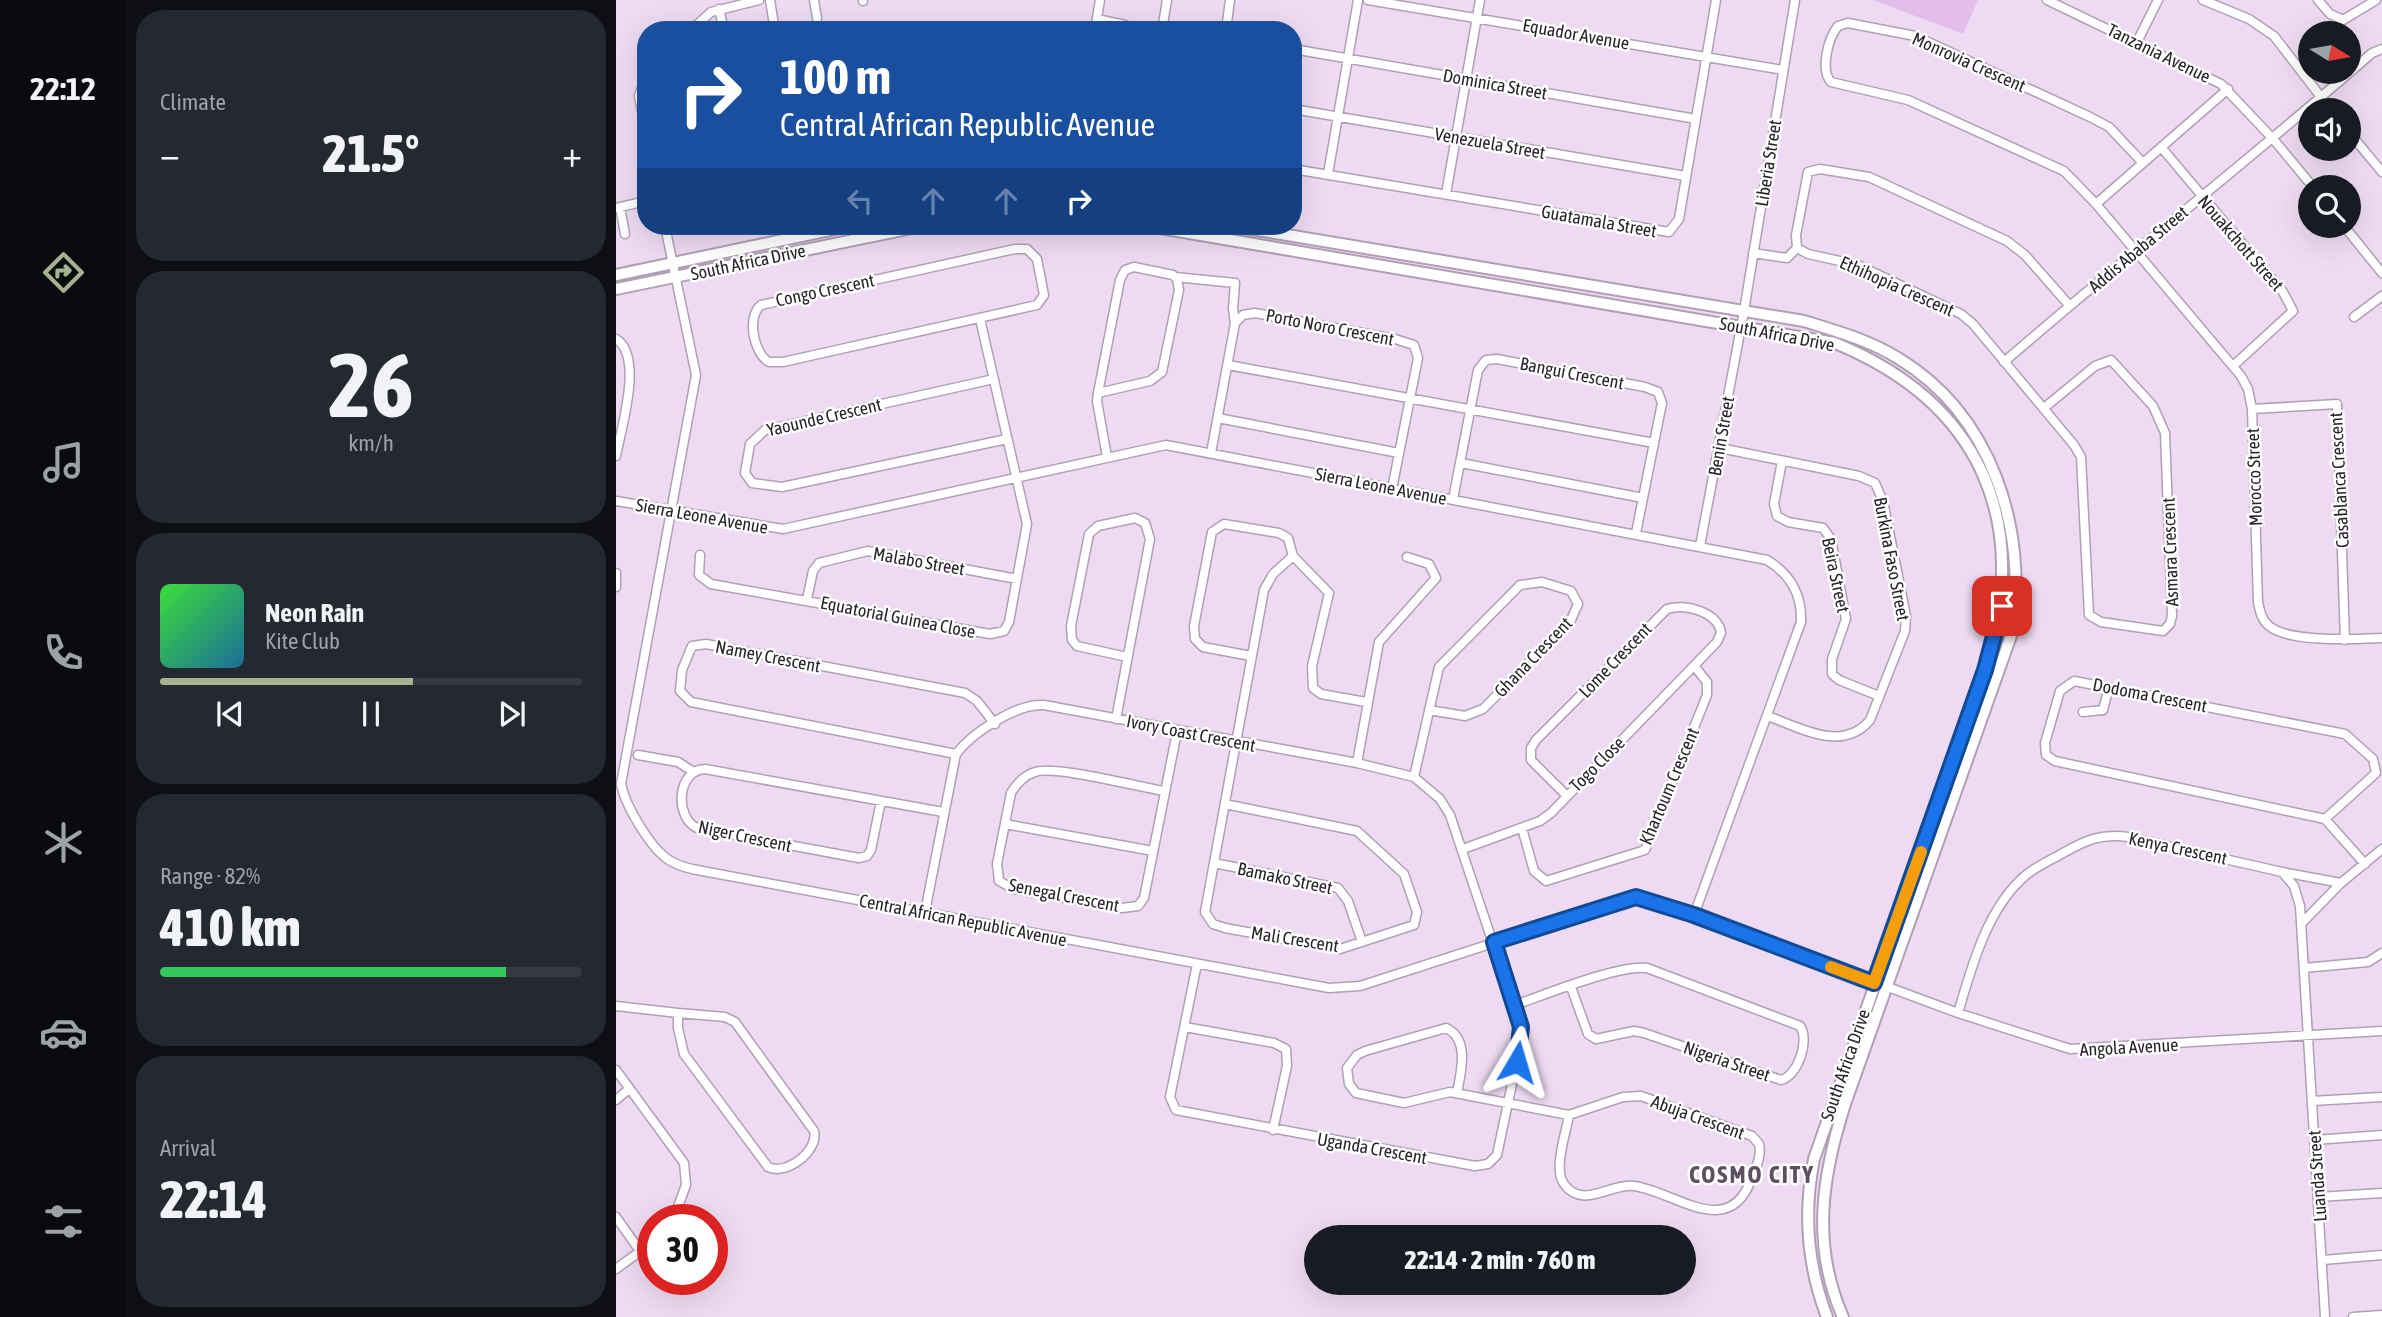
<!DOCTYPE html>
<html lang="en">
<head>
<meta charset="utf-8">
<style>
	body { margin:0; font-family:"Asap Condensed",sans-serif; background:#242831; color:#f1f3f6; height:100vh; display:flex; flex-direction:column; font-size:26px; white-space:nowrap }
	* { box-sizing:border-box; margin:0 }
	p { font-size:23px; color:#9ea1a6 }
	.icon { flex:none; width:38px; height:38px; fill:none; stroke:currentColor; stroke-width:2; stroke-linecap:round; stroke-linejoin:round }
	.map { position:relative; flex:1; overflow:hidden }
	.side { display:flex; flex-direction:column; gap:10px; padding:10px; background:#0d0f14; width:490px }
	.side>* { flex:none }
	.guide { position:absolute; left:21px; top:21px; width:665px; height:214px; border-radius:28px; box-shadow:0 7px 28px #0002; background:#1a4fa0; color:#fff; overflow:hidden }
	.needle { width:46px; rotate:101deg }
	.fabs { position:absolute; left:1682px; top:21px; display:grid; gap:14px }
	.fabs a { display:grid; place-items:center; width:63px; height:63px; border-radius:50%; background:#171b24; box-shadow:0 7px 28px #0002; font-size:35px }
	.speed { position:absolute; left:21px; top:1204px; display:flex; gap:14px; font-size:35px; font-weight:700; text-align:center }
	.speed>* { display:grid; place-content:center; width:91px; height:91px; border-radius:50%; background:#171b24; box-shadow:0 7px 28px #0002; line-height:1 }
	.speed .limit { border:10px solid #d22; background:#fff; color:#111 }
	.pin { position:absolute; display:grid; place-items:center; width:60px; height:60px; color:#fff; margin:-30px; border-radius:14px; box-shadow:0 4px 10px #0006 }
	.me { position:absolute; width:77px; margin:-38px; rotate:7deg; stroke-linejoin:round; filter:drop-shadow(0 0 5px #0008) }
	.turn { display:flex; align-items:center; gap:24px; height:147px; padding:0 28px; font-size:32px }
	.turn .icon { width:91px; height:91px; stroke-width:2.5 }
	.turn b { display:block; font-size:49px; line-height:60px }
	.lanes { display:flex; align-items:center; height:66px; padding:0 28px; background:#0003; justify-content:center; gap:35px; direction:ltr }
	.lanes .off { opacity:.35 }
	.big { font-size:52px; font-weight:800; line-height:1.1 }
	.side .widget { flex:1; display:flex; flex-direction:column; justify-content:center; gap:10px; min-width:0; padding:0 24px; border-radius:28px; background:#242831 }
	.side .dial { align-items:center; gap:0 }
	.dial b { font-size:91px; line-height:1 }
	.song { display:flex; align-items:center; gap:21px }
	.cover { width:84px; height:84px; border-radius:10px; background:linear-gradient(135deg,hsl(120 70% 55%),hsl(200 70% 35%)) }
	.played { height:7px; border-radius:4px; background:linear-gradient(90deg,#a8b28d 60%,#363941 60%) }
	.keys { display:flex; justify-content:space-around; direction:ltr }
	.heat { display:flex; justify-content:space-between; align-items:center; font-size:38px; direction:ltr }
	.charge { height:10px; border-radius:5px; background:linear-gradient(90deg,#34c759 82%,#363941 0) }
	.trip { position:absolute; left:688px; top:1225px; width:392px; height:70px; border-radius:35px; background:#171b24; box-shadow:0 7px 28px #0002; font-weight:800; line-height:70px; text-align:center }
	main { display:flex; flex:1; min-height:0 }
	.tabs { display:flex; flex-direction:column; width:126px; justify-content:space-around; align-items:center; background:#090b0e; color:#9ea1a6 }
	.tabs .icon { width:49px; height:49px }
	.tabs .current { color:#a8b28d }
	.tabs b { font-size:32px; color:#f1f3f6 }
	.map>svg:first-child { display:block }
	.green { fill:#e3bdec }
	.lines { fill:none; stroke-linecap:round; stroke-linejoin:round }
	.minor-casing { stroke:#b19fb6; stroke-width:11 }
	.tertiary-casing { stroke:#b19fb6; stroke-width:14 }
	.minor { stroke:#fff; stroke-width:8 }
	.tertiary { stroke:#fff; stroke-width:10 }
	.route-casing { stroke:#114b97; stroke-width:18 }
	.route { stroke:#1a73e8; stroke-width:12 }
	.slow { stroke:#f59e0b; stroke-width:12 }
	.labels { text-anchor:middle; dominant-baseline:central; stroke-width:5; stroke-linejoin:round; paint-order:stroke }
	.street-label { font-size:18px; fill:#2a232c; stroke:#fff }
	.district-label { font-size:24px; font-weight:bold; letter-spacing:2px; fill:#5f4f63; stroke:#fff }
</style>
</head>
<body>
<main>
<nav class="tabs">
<b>22:12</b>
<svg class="icon current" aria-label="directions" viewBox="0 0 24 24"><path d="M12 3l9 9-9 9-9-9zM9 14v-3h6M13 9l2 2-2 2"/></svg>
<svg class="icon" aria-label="music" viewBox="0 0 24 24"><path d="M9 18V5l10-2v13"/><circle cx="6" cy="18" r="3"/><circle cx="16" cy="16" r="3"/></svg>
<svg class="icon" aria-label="phone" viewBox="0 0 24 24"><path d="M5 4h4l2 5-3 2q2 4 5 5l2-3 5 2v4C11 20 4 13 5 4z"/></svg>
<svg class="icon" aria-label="climate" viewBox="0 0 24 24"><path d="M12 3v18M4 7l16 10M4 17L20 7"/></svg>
<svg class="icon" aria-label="car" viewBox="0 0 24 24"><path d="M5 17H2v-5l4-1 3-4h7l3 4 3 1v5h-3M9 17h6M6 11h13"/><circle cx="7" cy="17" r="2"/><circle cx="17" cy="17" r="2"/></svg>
<svg class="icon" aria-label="filters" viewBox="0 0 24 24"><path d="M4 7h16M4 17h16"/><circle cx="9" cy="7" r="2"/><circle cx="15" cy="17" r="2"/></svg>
</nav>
<section class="side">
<div class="widget"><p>Climate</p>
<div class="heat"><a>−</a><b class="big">21.5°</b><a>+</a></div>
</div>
<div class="widget dial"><b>26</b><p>km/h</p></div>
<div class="widget">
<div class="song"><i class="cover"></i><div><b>Neon Rain</b><p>Kite Club</p></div></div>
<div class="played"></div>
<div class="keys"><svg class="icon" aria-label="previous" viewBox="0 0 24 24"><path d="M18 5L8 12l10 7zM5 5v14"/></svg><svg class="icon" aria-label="pause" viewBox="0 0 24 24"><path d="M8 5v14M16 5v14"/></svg><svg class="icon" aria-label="next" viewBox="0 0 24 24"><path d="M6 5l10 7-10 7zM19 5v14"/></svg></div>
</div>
<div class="widget"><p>Range · 82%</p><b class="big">410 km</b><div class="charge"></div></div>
<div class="widget"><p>Arrival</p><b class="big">22:14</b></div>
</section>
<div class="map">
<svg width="1766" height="1317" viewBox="0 0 1766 1317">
	<rect width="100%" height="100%" fill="#eedbf3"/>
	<path class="green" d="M1257,0H1362L1347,34Z"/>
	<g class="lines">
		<defs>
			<path id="minor" d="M154,0L158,25
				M198,0L201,18
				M247,0V1
				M752,0L1167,70
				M1431,0L1605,84L1658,140L1697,187
				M1587,0L1633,19L1658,36L1715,110
				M1702,0L1714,14L1727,20L1760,0
				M103,9L108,30
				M481,19L509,25
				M75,30L95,12L143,0
				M479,30L484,0
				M546,30L551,0
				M610,30L614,0
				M1521,42L1542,0
				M677,49L1080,119
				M30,76L23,96L30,132
				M677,109L1070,176
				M1732,131L1766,172
				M1545,147L1667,292L1677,311L1617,366
				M1526,162L1493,127L1474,117L1299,36L1232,23L1222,26C1212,38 1204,70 1215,82L1292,100L1448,171L1480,204L1625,376L1632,389L1636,409L1642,602C1644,611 1645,619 1653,626C1674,643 1740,639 1766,638
				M677,169L1053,232L1063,219L1100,0
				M712,174L742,0
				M830,194L864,0
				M1480,204L1612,89
				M4,207L9,234
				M0,208L30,201
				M49,226L80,375L5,784C9,805 33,845 50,858C59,865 70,868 81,870L713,988L744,986L1020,897L1078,915L1342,1013L1454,1049L1766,1031
				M1728,226L1766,273
				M1181,248L1192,254L1242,265L1345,314L1357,324L1458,445L1465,457L1473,615L1485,622L1547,631L1554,624L1556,616L1549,433L1537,406L1495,360L1479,366L1428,408
				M1181,248L1180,235L1192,172L1204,169L1253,177L1391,241L1409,255L1453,305
				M399,249H411L421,259L428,295L421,305L167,362H153C138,354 130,317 145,305Z
				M1137,253L1171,258L1181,248
				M559,277L619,283L617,309L619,323
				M1738,317L1766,296
				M0,339C28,356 5,429 0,456
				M1388,362C1509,257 1635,159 1756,53L1766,49
				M612,365L1038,443
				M378,379L149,430L134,444L129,473L136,483L166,487L391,439
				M482,393L534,381L546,372L563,290L561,279L557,275L518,267L509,270L504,280L482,393L481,401L491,457
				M1636,409L1721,404L1729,640
				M602,418L783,453
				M1104,448L1243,476L1259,483L1267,501L1290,616L1289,631L1254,720C1227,753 1184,728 1152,716
				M595,453L619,323L627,315L639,313L779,339L798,345L802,358L776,489
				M1166,461L1158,504L1161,516L1172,522L1207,528L1215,539L1230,619L1216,659V674L1223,680L1263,696
				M845,463L1027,498
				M837,499L862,370L870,360L881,359L1029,387L1042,392L1046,403L1020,533
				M0,501L167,529L550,445L1151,560C1174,574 1186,595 1185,622L1078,915
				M1084,546L1128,311L1179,0
				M84,555L83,575L95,584L374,634L388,631L393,622L411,524L364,319
				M0,573V587
				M191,599L197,571L203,563L252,551L401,579
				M635,656L587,647L579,639L578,626L596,532L608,524L663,533L672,538L677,556L713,593L696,666L697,688L705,694L750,702
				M1458,681L1729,734L1757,759L1760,773L1709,819L1439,761L1430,755L1429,743L1444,691Z
				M1467,712L1487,710L1493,687
				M500,719L534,539L529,523L519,518L482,526L473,534L455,626L456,640L461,646L511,657
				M340,754L75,702L64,691L66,670L76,646L90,644L349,693L361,701L379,724
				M22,755L62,762L76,771
				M741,763L763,642L820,578L813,564L791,557
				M798,777L823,667L904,585L926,582L955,591L962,604L955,620L867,709L849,716L813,710
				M548,791C524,787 438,765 419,772C409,775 400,784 395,793L381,864L383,881L398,889L506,908L522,906L528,898L561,732
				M265,801L255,850L251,856L243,858L81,828C58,817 61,770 89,769L327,812
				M609,804L741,831L788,874L801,912L798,925L724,949L609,928L597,924L589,912L648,590L657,574L677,556
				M1709,819L1749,864
				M389,824L537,851
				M906,828L918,871L930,881L1029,850L1091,695V682L1079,667
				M847,849L924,821L935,813L1101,642L1105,633C1102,612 1069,603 1051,609L920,740L915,748V760L950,795
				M598,863L722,888L732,901L746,942
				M1666,872L1725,883L1766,849
				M309,912L340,754C356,733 401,703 428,705L741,763L798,777L824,799L834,815L905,1027V1041L881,1155L872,1164L859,1166L560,1110L554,1097L581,964
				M1685,924L1725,883
				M1688,968L1752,962L1766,953
				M899,1005C928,995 1004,964 1031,968L1184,1026C1194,1040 1182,1076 1165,1080L1028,1033L1018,1031L980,1039L972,1034L955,987
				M0,1006L62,1013V1028L68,1054L152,1167C170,1176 203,1151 198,1131L119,1022L109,1017L62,1013
				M1342,1013C1356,966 1371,908 1410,875C1421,866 1435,860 1447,853C1470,840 1486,833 1512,837L1666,872L1678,886L1684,906L1709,1317
				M569,1027L658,1043L670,1049L671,1066L657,1130
				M0,1070L68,1163L70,1185L57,1220
				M841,1093C845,1072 854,1039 830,1028L749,1051L741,1055L731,1068L733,1084L740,1093L788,1103L834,1092L953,1115L1007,1097L1025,1096L1136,1136L1143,1144C1146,1157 1139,1169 1135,1180C1112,1241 1058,1191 1018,1186C994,1183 967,1210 948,1184C937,1169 950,1133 953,1115
				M0,1100L13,1089
				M1696,1101L1766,1097
				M1699,1140L1766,1135
				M1702,1197L1766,1193
				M0,1217L24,1251
				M1707,1260L1766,1255
				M0,1269L37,1242
				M1737,1317L1766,1315"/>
			<path id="tertiary" d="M532,226L1219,343C1365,403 1416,521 1369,670L1198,1159C1187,1214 1191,1265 1211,1317
				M617,226L1188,321C1220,331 1253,340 1282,358C1376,415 1412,529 1396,633L1229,1104C1206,1176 1195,1245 1227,1317
				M0,275L233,226
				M0,289L306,226"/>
		</defs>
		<use href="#minor" class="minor-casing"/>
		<use href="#tertiary" class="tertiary-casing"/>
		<use href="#minor" class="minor"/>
		<use href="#tertiary" class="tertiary"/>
	</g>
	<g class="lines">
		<defs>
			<path id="route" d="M901,1062L905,1027L878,942L1020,897L1078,915L1258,983L1369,670L1386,606"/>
		</defs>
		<use href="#route" class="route-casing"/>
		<use href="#route" class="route"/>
		<path class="slow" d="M1215,967L1258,983L1305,852"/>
	</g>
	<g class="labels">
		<g class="street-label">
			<text transform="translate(960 34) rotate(10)">Equador Avenue</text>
			<text transform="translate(1543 53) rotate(26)">Tanzania Avenue</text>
			<text transform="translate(1353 62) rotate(24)">Monrovia Crescent</text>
			<text transform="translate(879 84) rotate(10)">Dominica Street</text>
			<text transform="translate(874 143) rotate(10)">Venezuela Street</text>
			<text transform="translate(1152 163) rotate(-81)">Liberia Street</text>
			<text transform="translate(983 221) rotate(10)">Guatamala Street</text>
			<text transform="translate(1625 243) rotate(49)">Nouakchott Street</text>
			<text transform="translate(1522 249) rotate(-40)">Addis Ababa Street</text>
			<text transform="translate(132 262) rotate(-12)">South Africa Drive</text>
			<text transform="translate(1281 286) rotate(24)">Ethihopia Crescent</text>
			<text transform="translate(209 290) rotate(-12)">Congo Crescent</text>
			<text transform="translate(714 327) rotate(11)">Porto Noro Crescent</text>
			<text transform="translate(1161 334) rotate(11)">South Africa Drive</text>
			<text transform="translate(956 373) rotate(11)">Bangui Crescent</text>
			<text transform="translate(208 417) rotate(-13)">Yaounde Crescent</text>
			<text transform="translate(1105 436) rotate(-80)">Benin Street</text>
			<text transform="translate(1638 477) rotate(-92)">Morocco Street</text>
			<text transform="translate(1723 480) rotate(-93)">Casablanca Crescent</text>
			<text transform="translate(765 486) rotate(11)">Sierra Leone Avenue</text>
			<text transform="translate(86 516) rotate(10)">Sierra Leone Avenue</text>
			<text transform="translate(1554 552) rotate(-92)">Asmara Crescent</text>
			<text transform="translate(1276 559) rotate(79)">Burkina Faso Street</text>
			<text transform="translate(303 561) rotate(10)">Malabo Street</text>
			<text transform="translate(1220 575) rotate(78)">Beira Street</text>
			<text transform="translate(282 617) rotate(11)">Equatorial Guinea Close</text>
			<text transform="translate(152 656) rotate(11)">Namey Crescent</text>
			<text transform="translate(917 657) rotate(-46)">Ghana Crescent</text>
			<text transform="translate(999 660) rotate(-46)">Lome Crescent</text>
			<text transform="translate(1534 695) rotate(11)">Dodoma Crescent</text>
			<text transform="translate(575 733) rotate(11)">Ivory Coast Crescent</text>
			<text transform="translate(981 764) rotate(-45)">Togo Close</text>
			<text transform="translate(1053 786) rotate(-67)">Khartoum Crescent</text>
			<text transform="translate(129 836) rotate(12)">Niger Crescent</text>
			<text transform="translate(1562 848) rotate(12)">Kenya Crescent</text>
			<text transform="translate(669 878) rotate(12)">Bamako Street</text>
			<text transform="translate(448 895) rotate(11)">Senegal Crescent</text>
			<text transform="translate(347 920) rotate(11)">Central African Republic Avenue</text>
			<text transform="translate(679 939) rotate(9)">Mali Crescent</text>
			<text transform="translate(1513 1047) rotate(-3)">Angola Avenue</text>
			<text transform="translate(1111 1061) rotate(19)">Nigeria Street</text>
			<text transform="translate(1229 1065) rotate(-71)">South Africa Drive</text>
			<text transform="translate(1082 1117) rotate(20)">Abuja Crescent</text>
			<text transform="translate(756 1148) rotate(10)">Uganda Crescent</text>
			<text transform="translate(1701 1176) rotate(-94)">Luanda Street</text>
		</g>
		<g class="district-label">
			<text x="1136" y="1174">COSMO CITY</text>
		</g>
	</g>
</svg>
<div class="fabs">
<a><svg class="needle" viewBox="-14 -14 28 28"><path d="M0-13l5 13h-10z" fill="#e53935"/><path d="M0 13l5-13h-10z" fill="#9ea1a6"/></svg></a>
<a><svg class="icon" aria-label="sound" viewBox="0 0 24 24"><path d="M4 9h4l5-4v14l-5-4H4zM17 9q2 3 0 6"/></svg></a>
<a><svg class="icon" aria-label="search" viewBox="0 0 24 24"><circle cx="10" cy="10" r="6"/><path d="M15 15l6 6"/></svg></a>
</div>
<div class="speed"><div class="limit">30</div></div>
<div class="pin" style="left:1386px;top:606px;background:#d93025"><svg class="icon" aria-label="arrive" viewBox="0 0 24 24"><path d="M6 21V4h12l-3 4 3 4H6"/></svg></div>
<svg class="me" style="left:901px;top:1062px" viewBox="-20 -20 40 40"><path d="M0-17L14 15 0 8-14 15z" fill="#1a73e8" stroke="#fff" stroke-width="4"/></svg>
<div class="trip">22:14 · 2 min · 760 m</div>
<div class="guide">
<div class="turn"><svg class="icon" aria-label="right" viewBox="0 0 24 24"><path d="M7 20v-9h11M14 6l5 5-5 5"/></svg><div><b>100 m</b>Central African Republic Avenue</div></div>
<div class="lanes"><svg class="icon off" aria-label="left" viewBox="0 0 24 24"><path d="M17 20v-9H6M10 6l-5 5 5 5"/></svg><svg class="icon off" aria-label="ahead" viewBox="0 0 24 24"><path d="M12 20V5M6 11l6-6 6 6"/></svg><svg class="icon off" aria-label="ahead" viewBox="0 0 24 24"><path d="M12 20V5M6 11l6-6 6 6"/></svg><svg class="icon" aria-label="right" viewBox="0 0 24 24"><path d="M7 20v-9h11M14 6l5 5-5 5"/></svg></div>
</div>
</div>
</main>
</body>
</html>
